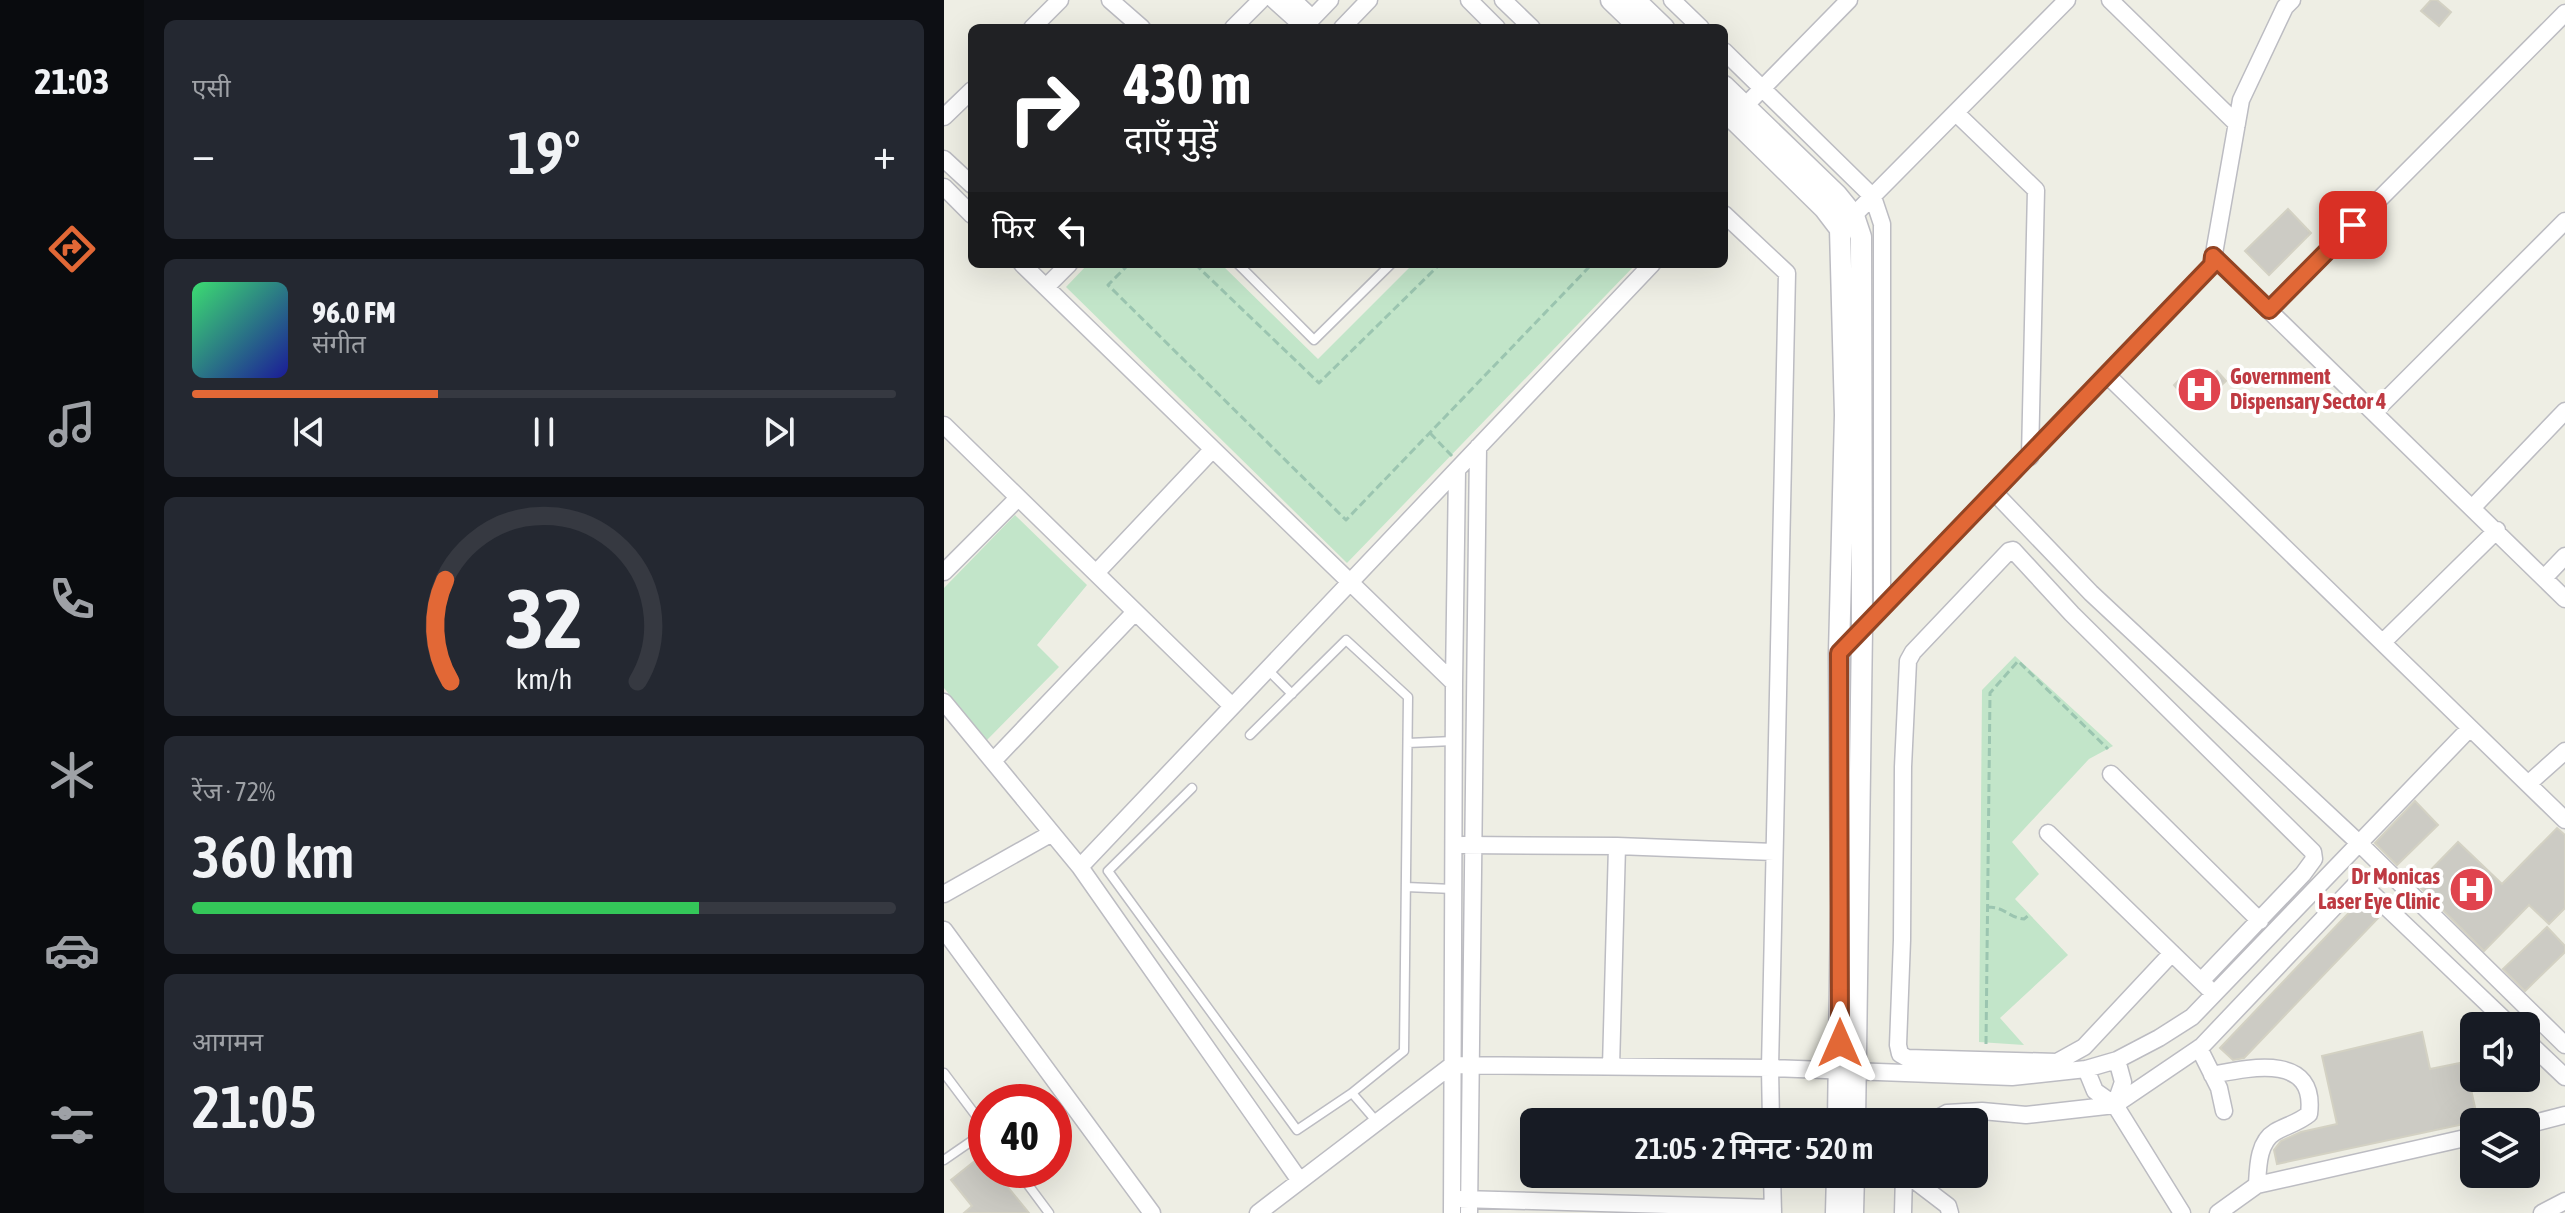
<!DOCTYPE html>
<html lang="hi">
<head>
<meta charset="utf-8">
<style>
	body { margin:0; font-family:"Asap Condensed","Noto Sans Devanagari",sans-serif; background:#242831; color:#f1f3f6; height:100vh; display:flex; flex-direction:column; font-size:30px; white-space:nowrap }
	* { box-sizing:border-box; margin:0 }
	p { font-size:26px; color:#9ea1a6 }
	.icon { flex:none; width:44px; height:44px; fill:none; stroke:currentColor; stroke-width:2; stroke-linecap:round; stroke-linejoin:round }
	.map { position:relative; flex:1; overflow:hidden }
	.drawer { display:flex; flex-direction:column; gap:20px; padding:20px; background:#0d0f14; width:800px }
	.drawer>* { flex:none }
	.top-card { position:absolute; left:24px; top:24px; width:760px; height:244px; border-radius:12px; box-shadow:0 8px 32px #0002; background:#202124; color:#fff; overflow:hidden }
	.buttons { position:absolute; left:1516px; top:1012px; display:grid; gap:16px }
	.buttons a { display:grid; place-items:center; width:80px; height:80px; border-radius:12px; background:#171b24; box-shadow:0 8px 32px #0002; font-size:40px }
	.speed { position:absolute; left:24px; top:1084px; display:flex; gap:16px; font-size:40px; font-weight:700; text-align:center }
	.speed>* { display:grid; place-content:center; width:104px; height:104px; border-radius:50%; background:#171b24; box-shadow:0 8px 32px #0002; line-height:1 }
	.speed .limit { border:12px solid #d22; background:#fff; color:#111 }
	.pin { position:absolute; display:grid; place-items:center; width:68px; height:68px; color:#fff; margin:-34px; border-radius:16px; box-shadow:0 4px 12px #0006 }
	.me { position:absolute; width:88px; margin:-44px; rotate:0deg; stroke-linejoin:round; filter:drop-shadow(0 0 6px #0008) }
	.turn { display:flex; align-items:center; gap:28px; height:168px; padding:0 24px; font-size:36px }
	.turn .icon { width:104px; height:104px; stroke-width:2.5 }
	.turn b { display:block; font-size:56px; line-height:68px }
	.then { display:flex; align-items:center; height:76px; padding:0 24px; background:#0003; gap:16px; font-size:30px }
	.big { font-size:60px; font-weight:600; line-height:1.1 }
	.drawer .widget { flex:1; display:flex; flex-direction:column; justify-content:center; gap:12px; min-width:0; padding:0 28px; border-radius:12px; background:#242831 }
	.drawer .dial { align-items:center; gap:0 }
	.dial svg { height:208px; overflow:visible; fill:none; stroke:#363941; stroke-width:7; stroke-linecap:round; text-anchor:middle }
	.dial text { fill:#f1f3f6; stroke:none }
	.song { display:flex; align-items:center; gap:24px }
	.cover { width:96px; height:96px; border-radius:12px; background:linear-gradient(135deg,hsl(140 70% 55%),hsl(240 70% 35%)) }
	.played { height:8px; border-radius:4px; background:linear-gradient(90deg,#e26836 35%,#363941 35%) }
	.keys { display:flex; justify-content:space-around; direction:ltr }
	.heat { display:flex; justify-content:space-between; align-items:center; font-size:44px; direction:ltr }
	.charge { height:12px; border-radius:6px; background:linear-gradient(90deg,#34c759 72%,#363941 0) }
	.trip { position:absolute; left:576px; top:1108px; width:468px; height:80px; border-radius:12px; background:#171b24; box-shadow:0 8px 32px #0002; font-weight:600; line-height:80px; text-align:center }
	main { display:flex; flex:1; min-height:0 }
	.tab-bar { display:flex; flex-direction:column; width:144px; justify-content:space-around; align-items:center; background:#090b0e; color:#9ea1a6 }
	.tab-bar .icon { width:56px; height:56px }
	.tab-bar .active { color:#e26836 }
	.tab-bar b { font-size:36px; color:#f1f3f6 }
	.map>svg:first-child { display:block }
	.green { fill:#c2e5c9 }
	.building { fill:#cccbc4; stroke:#d3d1c3; stroke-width:2 }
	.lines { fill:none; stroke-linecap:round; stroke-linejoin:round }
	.service-casing { stroke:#bcbcc2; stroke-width:11 }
	.minor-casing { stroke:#bcbcc2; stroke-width:19 }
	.tertiary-casing { stroke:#bcbcc2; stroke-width:23 }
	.path { stroke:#9bc5b0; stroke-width:3; stroke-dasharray:8 4; stroke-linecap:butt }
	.service { stroke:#fff; stroke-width:8 }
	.minor { stroke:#fff; stroke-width:16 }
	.tertiary { stroke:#fff; stroke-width:20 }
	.route-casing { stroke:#934423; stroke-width:20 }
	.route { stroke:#e26836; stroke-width:14 }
	.labels { text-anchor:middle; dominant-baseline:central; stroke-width:8; stroke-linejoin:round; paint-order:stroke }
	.health-label { font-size:22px; font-weight:bold; fill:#be3a42; stroke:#fff; text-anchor:start }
</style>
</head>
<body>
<main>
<nav class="tab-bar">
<b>21:03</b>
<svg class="icon active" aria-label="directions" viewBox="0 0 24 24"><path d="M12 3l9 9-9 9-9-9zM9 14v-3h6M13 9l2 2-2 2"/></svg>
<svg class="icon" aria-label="music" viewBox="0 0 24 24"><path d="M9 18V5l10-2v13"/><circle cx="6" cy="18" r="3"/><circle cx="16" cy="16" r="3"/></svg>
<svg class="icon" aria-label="phone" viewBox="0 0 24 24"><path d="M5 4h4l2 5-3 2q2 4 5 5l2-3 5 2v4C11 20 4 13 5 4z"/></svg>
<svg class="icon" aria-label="climate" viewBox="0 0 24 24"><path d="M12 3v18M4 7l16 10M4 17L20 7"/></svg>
<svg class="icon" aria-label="car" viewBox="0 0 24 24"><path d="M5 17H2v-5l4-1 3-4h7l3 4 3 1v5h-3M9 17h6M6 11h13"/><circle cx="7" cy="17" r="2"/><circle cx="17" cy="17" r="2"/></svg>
<svg class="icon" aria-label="filters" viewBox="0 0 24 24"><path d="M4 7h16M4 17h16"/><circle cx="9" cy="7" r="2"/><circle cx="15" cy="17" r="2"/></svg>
</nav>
<section class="drawer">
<div class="widget"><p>एसी</p>
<div class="heat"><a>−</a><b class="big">19°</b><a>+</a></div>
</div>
<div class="widget">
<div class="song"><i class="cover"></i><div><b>96.0 FM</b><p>संगीत</p></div></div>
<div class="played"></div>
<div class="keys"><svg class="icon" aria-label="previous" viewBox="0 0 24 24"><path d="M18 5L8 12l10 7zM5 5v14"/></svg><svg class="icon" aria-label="pause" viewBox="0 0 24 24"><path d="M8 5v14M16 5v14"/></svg><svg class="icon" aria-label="next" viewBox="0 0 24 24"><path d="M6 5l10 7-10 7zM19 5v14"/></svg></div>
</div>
<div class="widget dial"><svg viewBox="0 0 100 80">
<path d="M14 69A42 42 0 1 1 86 69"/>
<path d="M14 69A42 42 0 0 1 12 30" stroke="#e26836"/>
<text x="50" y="56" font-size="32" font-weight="700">32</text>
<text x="50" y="72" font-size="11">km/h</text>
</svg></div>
<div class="widget"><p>रेंज · 72%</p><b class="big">360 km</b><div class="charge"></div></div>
<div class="widget"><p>आगमन</p><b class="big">21:05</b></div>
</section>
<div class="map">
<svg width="1621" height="1213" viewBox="0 0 1621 1213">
	<rect width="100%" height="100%" fill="#eeeee4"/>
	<path class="green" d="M144,264H277L374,359L469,264H692L403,563L122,287Z
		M71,515L143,585L93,645L115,667L43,740L0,688V588Z
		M1071,656L1169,746L1145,759L1068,842L1095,874L1071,899L1124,955L1056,1018L1080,1045L1035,1042L1038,690Z"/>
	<path class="building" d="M1487,0H1493L1507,12L1495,26L1477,11Z
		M1344,209L1367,233L1325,275L1301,251Z
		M1260,369L1267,376L1273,371L1282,381L1251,410L1230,385L1239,376L1246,382Z
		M1471,801L1494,825L1453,865L1431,843Z
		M1613,828L1621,835V908L1605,924L1585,905L1540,951L1473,884L1514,842L1558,884Z
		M1418,899L1436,916L1300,1058L1289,1060L1276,1048Z
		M1603,927L1621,946V952L1581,991L1559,969Z
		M1478,1032L1486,1069L1521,1062L1534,1121L1333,1164L1330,1150L1337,1141L1357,1132L1393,1124L1378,1056Z
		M42,1152V1170H50L85,1213H20L28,1206L7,1180Z"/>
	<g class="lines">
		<defs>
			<path id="service" d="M294,264L370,340L447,264
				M323,669L348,694
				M464,743L509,741
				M248,788L164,871L353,1130L408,1093L460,1051L464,697L402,640L306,735
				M462,887L509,889
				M0,1073L42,1129
				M408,1093L433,1122
				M0,1160L42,1131
				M73,1170L105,1213"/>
			<path id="minor" d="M166,0L198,28
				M330,0L360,27
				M349,0L368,18
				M525,0L553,28
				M559,0L588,28
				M728,0L757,28
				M1166,0L1293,124
				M88,28L116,0
				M289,28L317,0
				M359,28L386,0
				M398,28L425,0
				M780,51L929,197L938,224V608
				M801,106L905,0
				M1012,113L1092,190L1086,457
				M0,117L28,90
				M0,159L28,185
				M0,187L28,215
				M780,214L843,273L826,1068L827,1122
				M902,223L1123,0
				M1269,256L1621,599
				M78,264L510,683
				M102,287L125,264
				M1325,310L1621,13
				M1163,375L1621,820
				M1430,412L1621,221
				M0,425L288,706
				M1051,493L1147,593L1416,844L1621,1045
				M1529,507L1621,411
				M0,572L74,498
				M152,573L268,450
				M1600,578L1621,556
				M1439,642L1553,530
				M895,653L1268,265L1297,100L1341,7L1348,0
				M0,702L136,867L356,1181
				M49,761L191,612
				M1167,774L1316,921
				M1584,784L1621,751
				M1104,833L1264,988
				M519,845L673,846L830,852
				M136,867L708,264
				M0,894L108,833
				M0,930L208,1213
				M1228,953L1140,1047L1113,1062L963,1058L956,1054L954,1045L958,940L959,767L964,661L969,652L1065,551L1069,550L1128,614L1369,852L1370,859L1359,874L1257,981
				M1582,1040L1621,1077
				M1255,1048L1275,1088L1280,1111
				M667,1067L673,846
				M1142,1069L1151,1091L1171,1105L1238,1213
				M1268,1075C1304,1068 1373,1052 1365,1114C1354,1123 1343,1125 1331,1132C1314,1142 1314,1167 1313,1185
				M1171,1105L1179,1082L1173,1060
				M987,1122L1003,1113L1038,1111L1082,1115L1171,1105L1258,1046L1415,881L1567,1026
				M1582,1125L1621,1115
				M828,1174L829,1213
				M962,1174L1004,1206L1006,1213
				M517,1199L829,1208
				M314,1213L508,1065L826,1068L1068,1077L1142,1069L1173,1060L1215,1038L1248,1017L1526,728
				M508,1213L510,683L513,470
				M525,1213L534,447
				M959,1213L960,1174
				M1274,1213L1313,1185L1530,1136
				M1598,1213L1621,1201"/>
			<path id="tertiary" d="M667,0L696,28
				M691,0L720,28
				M780,86L893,195L910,216L917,237L918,629L911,1122
				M780,110L880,208L896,229L901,415L895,653L897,907L894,1122
				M892,1213L893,1174
				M909,1213L910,1174"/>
		</defs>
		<use href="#service" class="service-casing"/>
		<use href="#minor" class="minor-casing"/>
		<use href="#tertiary" class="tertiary-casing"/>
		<path class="path" d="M185,264L164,285L402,520L648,264
			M251,264L375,383L496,264
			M486,433L508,456
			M1043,907C1062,907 1063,917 1080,919L1086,914
			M1042,1044L1046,693L1074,661L1164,749"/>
		<use href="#service" class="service"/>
		<use href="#minor" class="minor"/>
		<use href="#tertiary" class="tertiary"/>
	</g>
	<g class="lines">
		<defs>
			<path id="route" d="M896,1043L895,653L1268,265L1269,256L1325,310L1409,225"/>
		</defs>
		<use href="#route" class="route-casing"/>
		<use href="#route" class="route"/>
	</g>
	<defs>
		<symbol id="hospital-disc" viewBox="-11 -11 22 22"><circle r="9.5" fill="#e0444e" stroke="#fff"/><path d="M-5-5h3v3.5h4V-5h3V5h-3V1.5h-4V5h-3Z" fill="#fff"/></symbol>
	</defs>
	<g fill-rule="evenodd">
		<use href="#hospital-disc" x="1230" y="364" width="51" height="51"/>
		<use href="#hospital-disc" x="1502" y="864" width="51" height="51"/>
	</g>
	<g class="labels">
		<g class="health-label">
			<text x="1286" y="376">Government<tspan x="1286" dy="25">Dispensary Sector 4</tspan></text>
			<text x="1496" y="876" text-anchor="end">Dr Monicas<tspan x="1496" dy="25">Laser Eye Clinic</tspan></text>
		</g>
	</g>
</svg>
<div class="buttons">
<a><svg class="icon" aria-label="sound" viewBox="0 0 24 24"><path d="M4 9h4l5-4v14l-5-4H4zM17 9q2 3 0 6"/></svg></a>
<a><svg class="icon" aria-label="layers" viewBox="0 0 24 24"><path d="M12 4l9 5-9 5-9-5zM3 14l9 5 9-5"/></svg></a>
</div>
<div class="speed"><div class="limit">40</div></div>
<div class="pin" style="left:1409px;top:225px;background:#d93025"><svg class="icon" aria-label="arrive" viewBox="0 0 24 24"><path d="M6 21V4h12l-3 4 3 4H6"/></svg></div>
<svg class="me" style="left:896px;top:1043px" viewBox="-20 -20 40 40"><path d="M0-17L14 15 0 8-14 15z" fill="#e26836" stroke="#fff" stroke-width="4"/></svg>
<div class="trip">21:05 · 2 मिनट · 520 m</div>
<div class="top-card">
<div class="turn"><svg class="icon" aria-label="right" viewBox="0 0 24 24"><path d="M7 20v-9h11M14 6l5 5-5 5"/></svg><div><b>430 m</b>दाएँ मुड़ें</div></div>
<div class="then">फिर<svg class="icon" aria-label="left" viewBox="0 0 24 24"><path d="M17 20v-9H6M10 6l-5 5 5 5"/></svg></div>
</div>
</div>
</main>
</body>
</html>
